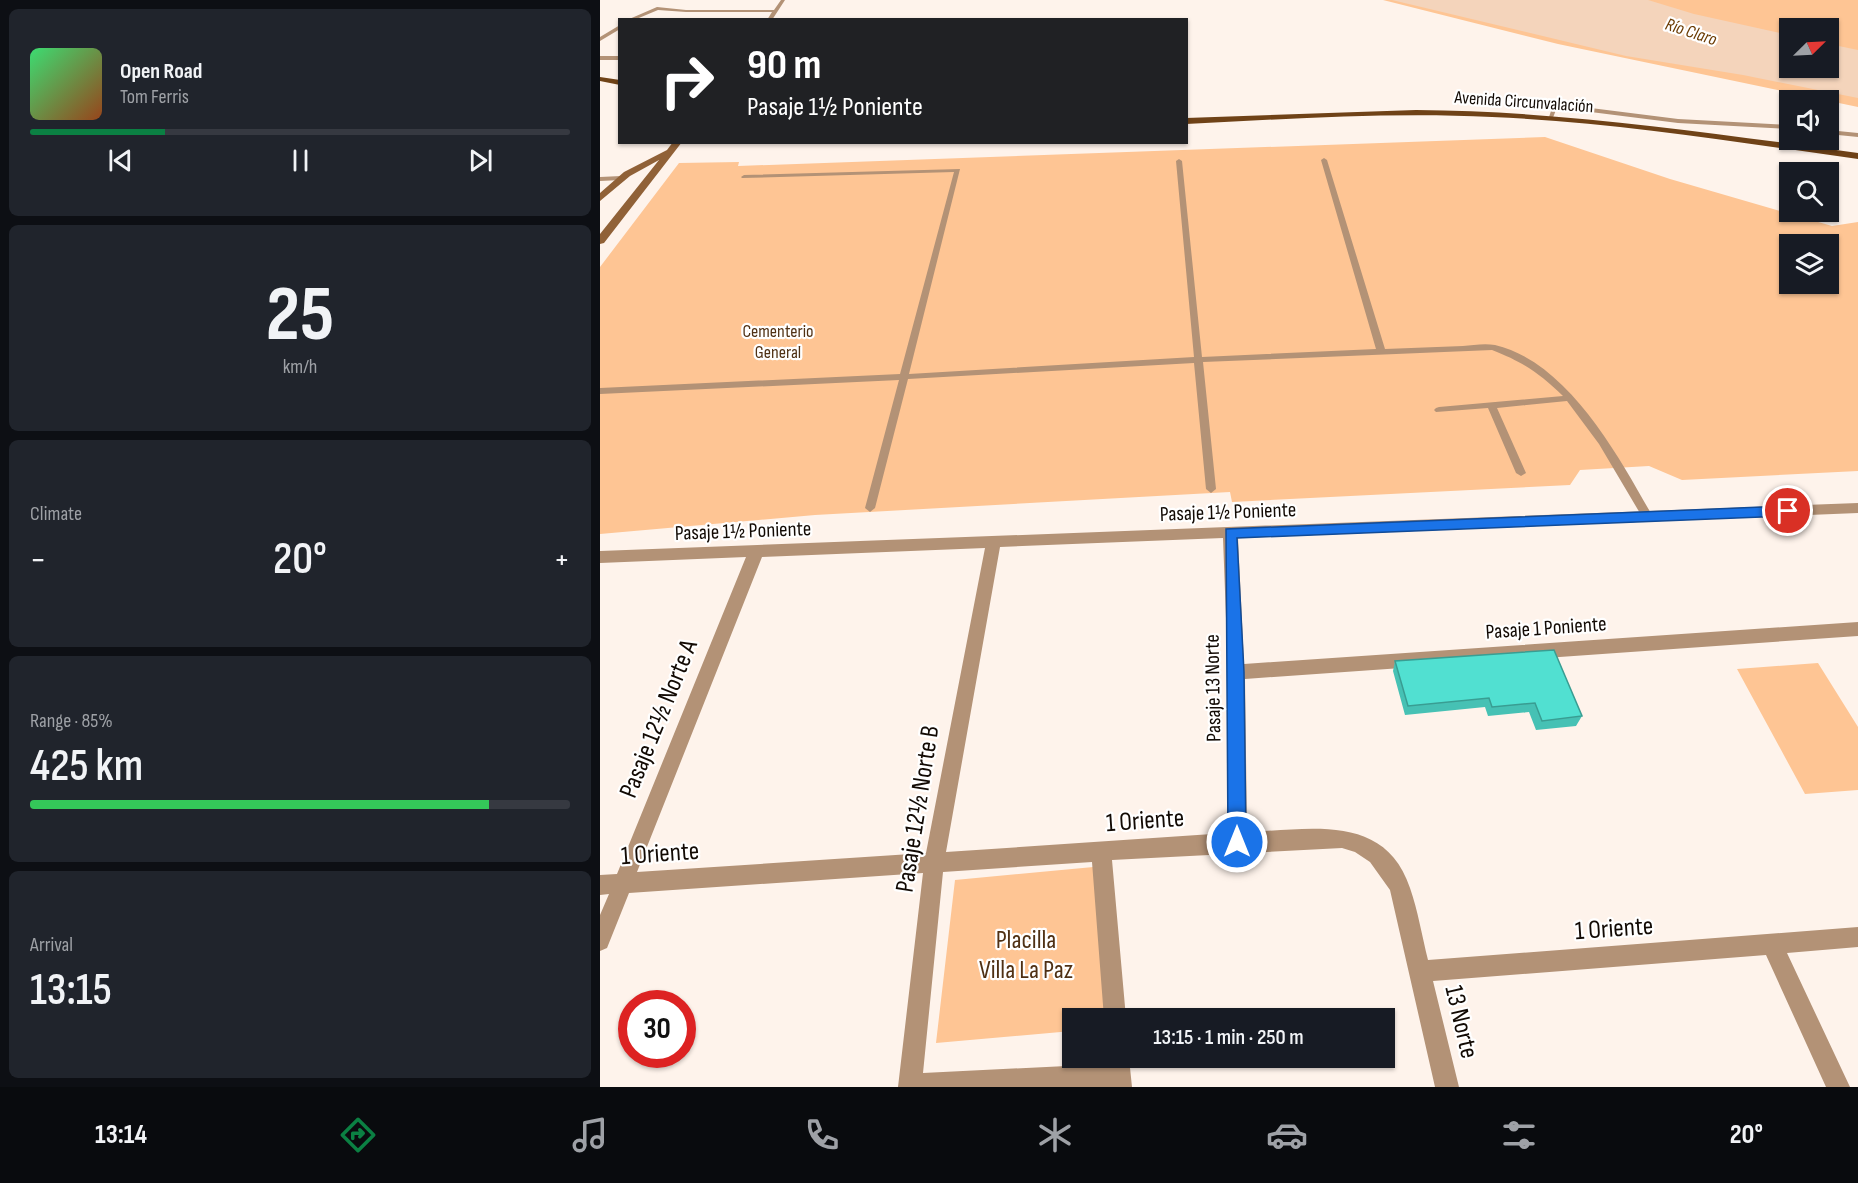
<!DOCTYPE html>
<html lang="en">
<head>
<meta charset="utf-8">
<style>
	body { margin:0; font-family:"Sofia Sans Condensed",sans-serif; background:#20242c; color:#f1f3f6; height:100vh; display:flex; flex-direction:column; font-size:22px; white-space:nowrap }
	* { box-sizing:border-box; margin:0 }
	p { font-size:20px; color:#9ea1a6 }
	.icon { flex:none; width:33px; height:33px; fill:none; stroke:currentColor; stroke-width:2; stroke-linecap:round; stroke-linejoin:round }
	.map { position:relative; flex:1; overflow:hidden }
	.side { display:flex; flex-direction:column; gap:9px; padding:9px; background:#0d0f14; width:600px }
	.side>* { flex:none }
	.hud { position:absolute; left:18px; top:18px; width:570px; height:126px; border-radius:0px; box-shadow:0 2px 4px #0004; background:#202124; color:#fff; overflow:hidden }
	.needle { width:39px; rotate:66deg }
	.tools { position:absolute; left:1179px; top:18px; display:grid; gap:12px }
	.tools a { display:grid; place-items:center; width:60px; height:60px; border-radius:0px; background:#171b24; box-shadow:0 2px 4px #0004; font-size:30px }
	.speed { position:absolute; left:18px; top:990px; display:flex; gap:12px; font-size:30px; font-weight:700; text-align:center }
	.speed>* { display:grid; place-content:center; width:78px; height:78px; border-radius:50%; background:#171b24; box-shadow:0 2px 4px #0004; line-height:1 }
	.speed .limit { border:9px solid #d22; background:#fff; color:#111 }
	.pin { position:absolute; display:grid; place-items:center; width:51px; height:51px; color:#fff; margin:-26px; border:3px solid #fff; border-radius:50%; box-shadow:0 2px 6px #0007 }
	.me { position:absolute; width:66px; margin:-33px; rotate:0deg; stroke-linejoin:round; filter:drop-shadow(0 0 4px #0008) }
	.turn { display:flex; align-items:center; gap:21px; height:126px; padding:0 30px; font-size:27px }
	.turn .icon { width:78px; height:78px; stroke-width:2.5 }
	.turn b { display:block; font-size:42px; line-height:51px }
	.big { font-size:45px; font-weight:600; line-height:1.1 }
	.side .widget { flex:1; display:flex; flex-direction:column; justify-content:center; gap:9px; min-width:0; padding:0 21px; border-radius:9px; background:#20242c }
	.side .dial { align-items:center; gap:0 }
	.dial b { font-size:78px; line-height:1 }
	.song { display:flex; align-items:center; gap:18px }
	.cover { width:72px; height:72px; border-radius:9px; background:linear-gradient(135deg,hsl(140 70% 55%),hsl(20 70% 35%)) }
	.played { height:6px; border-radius:3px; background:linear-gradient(90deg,#0b8043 25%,#363941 25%) }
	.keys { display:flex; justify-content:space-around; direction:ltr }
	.heat { display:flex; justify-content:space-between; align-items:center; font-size:33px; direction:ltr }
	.charge { height:9px; border-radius:4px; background:linear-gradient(90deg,#34c759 85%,#363941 0) }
	.trip { position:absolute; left:462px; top:1008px; width:333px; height:60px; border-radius:0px; background:#171b24; box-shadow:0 2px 4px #0004; font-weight:600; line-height:60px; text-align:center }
	.dock { display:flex; height:96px; justify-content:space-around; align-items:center; background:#090b0e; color:#9ea1a6 }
	.dock .icon { width:42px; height:42px }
	.dock .active { color:#0b8043 }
	.dock b { font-size:27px; color:#f1f3f6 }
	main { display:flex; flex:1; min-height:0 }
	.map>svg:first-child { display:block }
	.green { fill:#fec594; fill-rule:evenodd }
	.water { fill:#f4d4bb }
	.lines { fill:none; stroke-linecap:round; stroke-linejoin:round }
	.lane { fill:#b39276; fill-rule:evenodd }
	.street { fill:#b39276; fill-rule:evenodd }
	.secondary { fill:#906137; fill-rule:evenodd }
	.primary { fill:#6f4217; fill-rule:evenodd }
	.wall { fill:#46c1b4 }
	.building { fill:#51e0d1; stroke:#399d92; stroke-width:1.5 }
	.route { fill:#1a73e8; stroke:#114b97; stroke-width:1.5 }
	.labels { text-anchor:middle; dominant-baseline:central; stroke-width:4.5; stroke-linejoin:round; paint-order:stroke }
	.far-water-label { font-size:18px; font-style:italic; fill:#6b3b02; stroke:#fff }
	.far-street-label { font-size:18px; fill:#120a04; stroke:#fff }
	.far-park-label { font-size:18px; fill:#503114; stroke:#fff }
	.street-label { font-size:21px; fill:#120a04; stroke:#fff }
	.near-street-label { font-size:26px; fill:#120a04; stroke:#fff }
	.near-park-label { font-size:26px; fill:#503114; stroke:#fff }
</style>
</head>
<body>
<main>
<section class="side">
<div class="widget">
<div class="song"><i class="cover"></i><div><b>Open Road</b><p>Tom Ferris</p></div></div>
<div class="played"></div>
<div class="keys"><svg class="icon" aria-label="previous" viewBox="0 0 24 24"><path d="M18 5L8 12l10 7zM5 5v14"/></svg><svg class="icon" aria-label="pause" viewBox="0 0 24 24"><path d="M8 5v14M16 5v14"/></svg><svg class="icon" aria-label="next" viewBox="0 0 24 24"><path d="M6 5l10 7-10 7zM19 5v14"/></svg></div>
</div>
<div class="widget dial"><b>25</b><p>km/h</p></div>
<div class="widget"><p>Climate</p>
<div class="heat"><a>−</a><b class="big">20°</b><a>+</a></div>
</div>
<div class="widget"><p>Range · 85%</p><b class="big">425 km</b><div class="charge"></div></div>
<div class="widget"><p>Arrival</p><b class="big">13:15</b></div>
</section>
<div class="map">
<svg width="1258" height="1087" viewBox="0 0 1258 1087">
	<rect width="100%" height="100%" fill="#fef3eb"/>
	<path class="green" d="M783,0H1258V107L958,44ZM1190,28H1228V68H1190Z
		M945,137L1070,179L1232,226L1258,222V471L1082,480L1049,466L980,470L970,485L632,502L630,492L215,515L0,534V267L79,163L139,162L138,166ZM1190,244H1228V284H1190Z
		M1218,663L1258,727V790L1205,794L1137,669Z
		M504,866L505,1018H472V1031L336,1043L355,880Z"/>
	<path class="water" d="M792,0H1048L1094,14L1189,35L1190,68H1228L1229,44L1258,50V98L1143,75L1026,56Z"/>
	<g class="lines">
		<path class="lane" d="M181,0H185L172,20H167L172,12H86L58,10L34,20H27L57,7L86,10H174Z
			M20,25V29L0,41V37Z
			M0,56H20V60H0Z
			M967,105L1078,119L1190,125V129L1078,123L967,109L956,110L952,120H948L952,108Z
			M1228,130L1258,133V137L1228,134Z
			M724,158L727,160L785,349C811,348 837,347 863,346C873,345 885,343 895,345C968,362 1019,457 1053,517L1052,520H1044L999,444L967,401L897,408L926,473L921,476L916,473L888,408L836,412L834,410L836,408L839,407L963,396C939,373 923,362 892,350L603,362L616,489L611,493L606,489L594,363L308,379L275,508L270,512L265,508L299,380L0,394V388L300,374L354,172L142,178L141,177L144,175L360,169L309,374L594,357L576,161L579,159L582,161L602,357L776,349L721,160Z
			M0,177L21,176L24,178L21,180L0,181Z"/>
		<path class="street" d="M1258,503V513L638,538L644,664L1258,622V636L645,679L647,832C708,830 785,812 810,888C818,911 822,936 828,960L1258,927V947L1187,953L1250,1087H1226L1166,955L833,981L859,1087H835L790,890L770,862L755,852L742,848L512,860L526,1018H504L492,862L343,872L323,1073L507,1064V1058H529L532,1087H298L323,873L29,893L7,948L0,951V915L9,894L0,895V875L17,874L146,557L0,563V551ZM623,538L628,672L627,833L346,852L400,547ZM385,548L326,853L37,872L162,557Z"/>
		<path class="secondary" d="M73,142H82L4,243L0,244V234L59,160L30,176L0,201V193L24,172L67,150Z"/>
		<path class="primary" d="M0,77L20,80V85L0,81Z
			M816,110C964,111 1111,133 1258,153V159C1136,142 1014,122 892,117C790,112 688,119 586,124V118Z"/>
	</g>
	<path class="wall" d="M795,661L982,716L976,726L936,730L929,712L888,716L885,707L805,715L793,671Z"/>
	<path class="building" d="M954,650L982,716L942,721L935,703L892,707L889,698L808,706L795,661Z"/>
	<path class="route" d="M1188,506L1195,511L1188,516L637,538L644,672L646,842L644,848L637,850L631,848L628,842L626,529Z"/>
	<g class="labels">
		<g class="far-water-label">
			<text transform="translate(1091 32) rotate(18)">Río Claro</text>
		</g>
		<g class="far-street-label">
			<text transform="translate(924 102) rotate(4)">Avenida Circunvalación</text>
		</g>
		<g class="far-park-label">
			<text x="178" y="331">Cementerio<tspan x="178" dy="21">General</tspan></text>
		</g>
		<g class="street-label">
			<text transform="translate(628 512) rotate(-2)">Pasaje 1½ Poniente</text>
			<text transform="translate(143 531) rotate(-2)">Pasaje 1½ Poniente</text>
			<text transform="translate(946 628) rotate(-4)">Pasaje 1 Poniente</text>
			<text transform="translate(613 688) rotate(-91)">Pasaje 13 Norte</text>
		</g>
		<g class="near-street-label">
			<text transform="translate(59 719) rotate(-68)">Pasaje 12½ Norte A</text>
			<text transform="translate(318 809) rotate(-81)">Pasaje 12½ Norte B</text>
			<text transform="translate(545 821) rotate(-4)">1 Oriente</text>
			<text transform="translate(60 854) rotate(-4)">1 Oriente</text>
			<text transform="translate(1014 929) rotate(-4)">1 Oriente</text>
			<text transform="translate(861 1022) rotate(77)">13 Norte</text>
		</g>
		<g class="near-park-label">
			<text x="426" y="940">Placilla<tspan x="426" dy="30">Villa La Paz</tspan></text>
		</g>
	</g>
</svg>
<div class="tools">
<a><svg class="needle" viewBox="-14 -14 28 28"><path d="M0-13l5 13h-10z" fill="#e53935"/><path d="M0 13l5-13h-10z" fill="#9ea1a6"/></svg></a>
<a><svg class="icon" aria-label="sound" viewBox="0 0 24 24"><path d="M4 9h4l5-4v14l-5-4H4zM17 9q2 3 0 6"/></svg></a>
<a><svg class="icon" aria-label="search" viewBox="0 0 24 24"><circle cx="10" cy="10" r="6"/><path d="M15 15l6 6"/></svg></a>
<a><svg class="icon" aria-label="layers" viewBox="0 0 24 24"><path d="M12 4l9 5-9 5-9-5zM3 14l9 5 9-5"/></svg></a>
</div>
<div class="speed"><div class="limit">30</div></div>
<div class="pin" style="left:1188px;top:511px;background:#d93025"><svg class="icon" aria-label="arrive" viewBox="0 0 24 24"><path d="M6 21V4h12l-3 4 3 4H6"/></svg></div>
<svg class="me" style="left:637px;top:842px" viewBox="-20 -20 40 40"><circle r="17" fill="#1a73e8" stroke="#fff" stroke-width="3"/><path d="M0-11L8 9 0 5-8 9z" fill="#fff"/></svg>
<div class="trip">13:15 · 1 min · 250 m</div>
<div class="hud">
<div class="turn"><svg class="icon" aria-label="right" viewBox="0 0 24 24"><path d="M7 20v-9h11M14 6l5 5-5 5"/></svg><div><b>90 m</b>Pasaje 1½ Poniente</div></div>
</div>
</div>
</main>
<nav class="dock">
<b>13:14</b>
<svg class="icon active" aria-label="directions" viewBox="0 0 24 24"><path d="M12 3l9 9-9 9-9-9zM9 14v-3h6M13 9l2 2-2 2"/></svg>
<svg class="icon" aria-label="music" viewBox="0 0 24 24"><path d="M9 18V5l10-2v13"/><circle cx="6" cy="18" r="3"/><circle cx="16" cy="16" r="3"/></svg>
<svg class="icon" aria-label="phone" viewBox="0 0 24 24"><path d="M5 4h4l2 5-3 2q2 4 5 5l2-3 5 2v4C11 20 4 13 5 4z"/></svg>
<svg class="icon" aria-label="climate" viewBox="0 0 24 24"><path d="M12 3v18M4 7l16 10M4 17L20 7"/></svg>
<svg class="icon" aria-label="car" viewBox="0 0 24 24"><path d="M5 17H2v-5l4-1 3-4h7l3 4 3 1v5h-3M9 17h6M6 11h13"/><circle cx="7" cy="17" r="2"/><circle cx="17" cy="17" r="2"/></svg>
<svg class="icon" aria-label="filters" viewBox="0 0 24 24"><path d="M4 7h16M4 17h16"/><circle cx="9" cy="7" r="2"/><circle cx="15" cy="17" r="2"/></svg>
<b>20°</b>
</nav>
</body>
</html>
